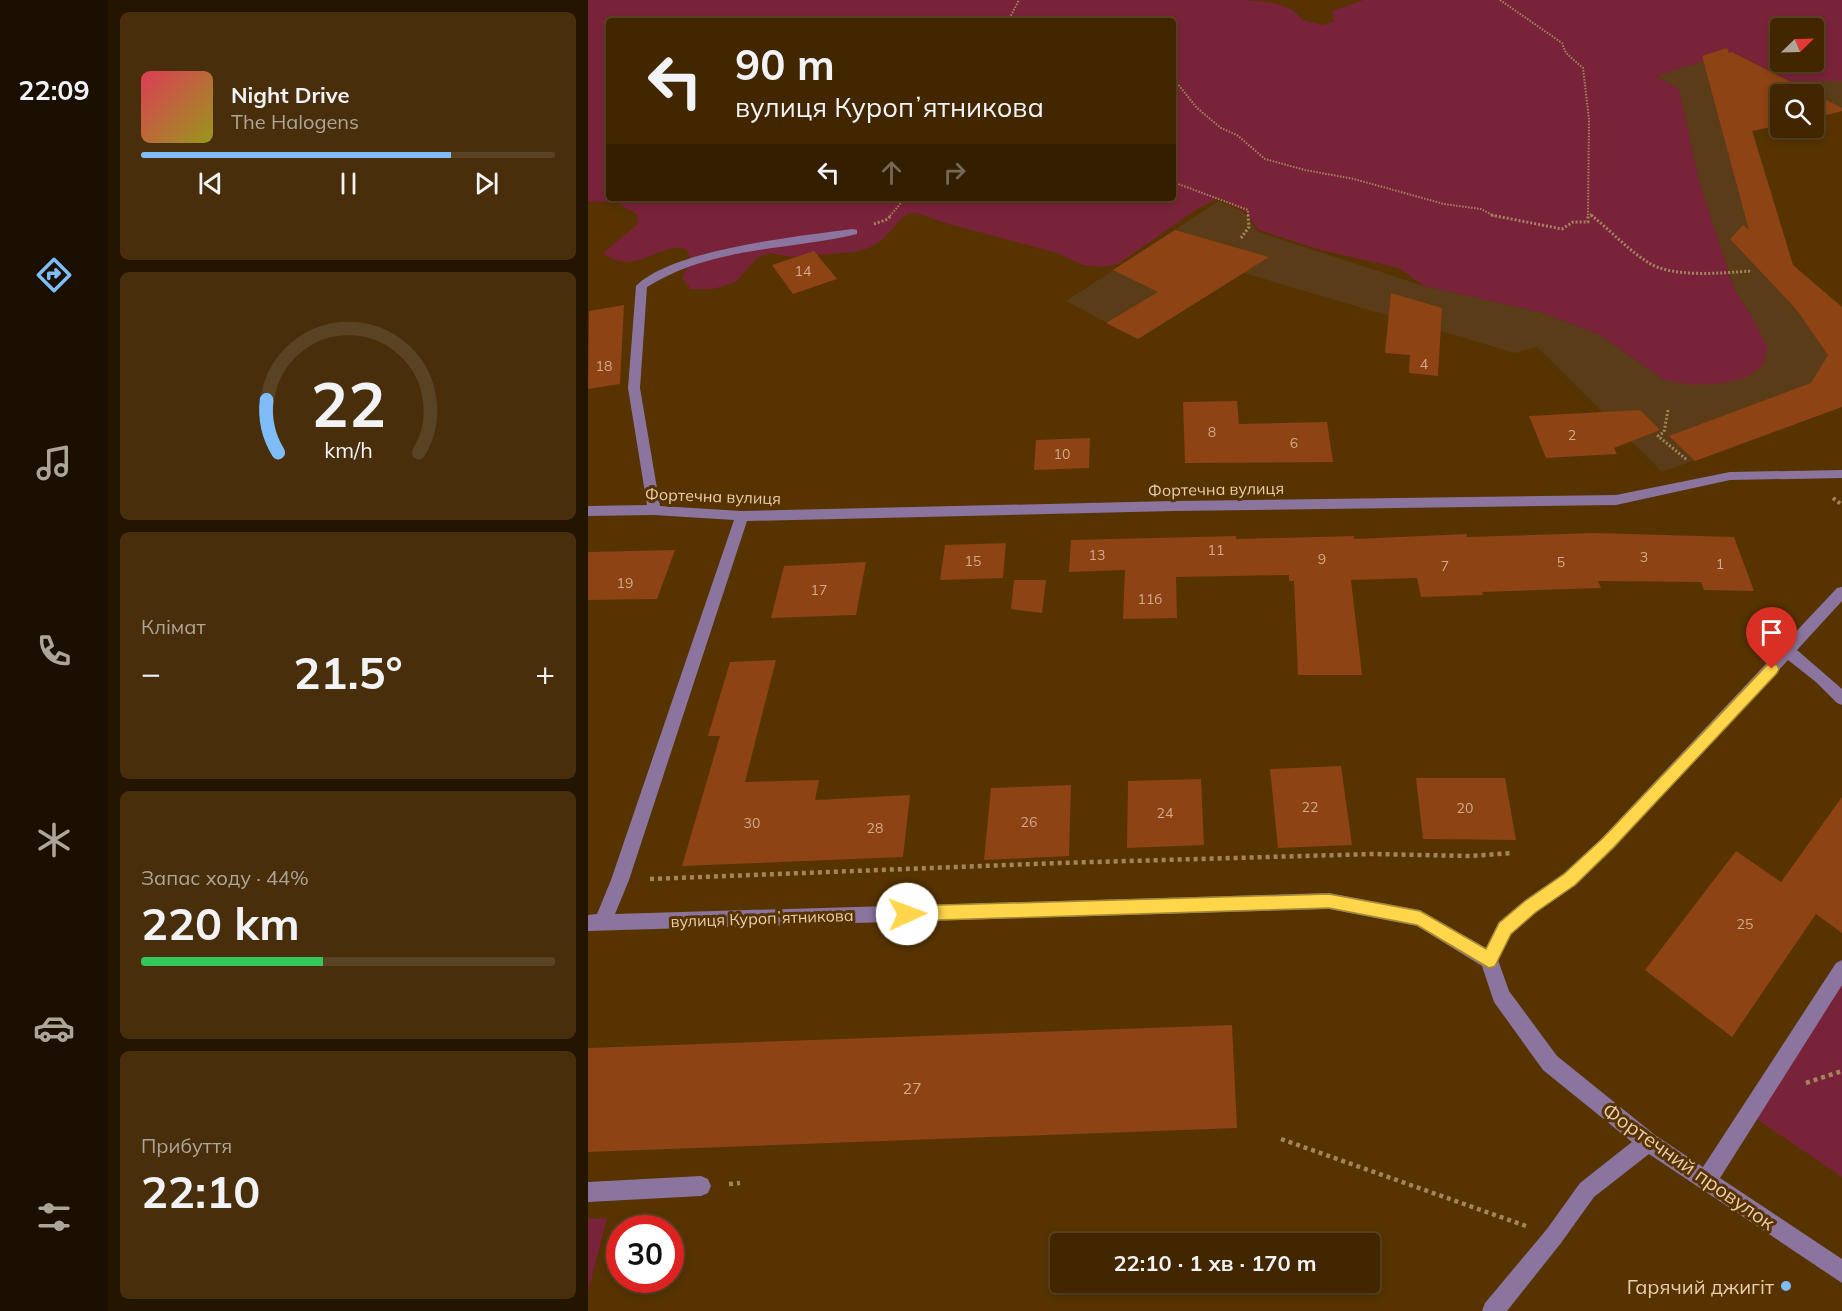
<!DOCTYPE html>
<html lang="uk">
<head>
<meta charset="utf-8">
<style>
	body { margin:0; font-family:Mulish,sans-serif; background:#482e0a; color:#f1f3f6; height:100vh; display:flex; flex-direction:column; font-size:22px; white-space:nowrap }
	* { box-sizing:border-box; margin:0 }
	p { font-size:20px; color:#aea599 }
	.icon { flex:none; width:33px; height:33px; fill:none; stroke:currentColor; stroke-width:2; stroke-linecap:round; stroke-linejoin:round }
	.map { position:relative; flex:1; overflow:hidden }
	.side { display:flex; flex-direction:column; gap:12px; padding:12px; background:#241500; width:480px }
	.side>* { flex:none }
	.top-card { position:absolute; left:18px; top:18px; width:570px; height:183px; border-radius:6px; box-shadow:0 3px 9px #0003,0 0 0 2px #5a4322; background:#412600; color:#f1f3f6; overflow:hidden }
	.needle { width:39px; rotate:67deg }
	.tools { position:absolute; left:1182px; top:18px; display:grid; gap:12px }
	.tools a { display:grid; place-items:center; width:54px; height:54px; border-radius:6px; background:#412600; box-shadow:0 3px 9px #0003,0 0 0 2px #5a4322; font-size:30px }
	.speed { position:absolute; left:18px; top:1215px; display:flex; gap:12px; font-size:30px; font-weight:700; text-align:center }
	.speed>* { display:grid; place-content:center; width:78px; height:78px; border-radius:50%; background:#412600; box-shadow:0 3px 9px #0003,0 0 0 2px #5a4322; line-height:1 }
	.speed .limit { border:9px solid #d22; background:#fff; color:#111 }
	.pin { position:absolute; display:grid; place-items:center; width:51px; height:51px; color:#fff; margin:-62px -26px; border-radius:50% 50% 50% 0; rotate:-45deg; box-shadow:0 0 6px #0007 }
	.pin .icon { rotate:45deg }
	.me { position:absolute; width:66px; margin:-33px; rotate:88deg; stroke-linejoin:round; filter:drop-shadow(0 0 4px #0008) }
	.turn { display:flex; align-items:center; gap:21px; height:126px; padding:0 30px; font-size:27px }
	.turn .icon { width:78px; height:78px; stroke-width:2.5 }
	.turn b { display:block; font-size:42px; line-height:51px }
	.lanes { display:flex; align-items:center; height:57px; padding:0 30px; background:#0003; justify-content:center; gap:30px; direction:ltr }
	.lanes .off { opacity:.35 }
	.big { font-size:45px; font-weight:700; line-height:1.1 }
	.side .tile { flex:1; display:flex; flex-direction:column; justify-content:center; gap:9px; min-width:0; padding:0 21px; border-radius:9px; background:#482e0a }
	.side .dial { align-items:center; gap:0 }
	.dial svg { height:156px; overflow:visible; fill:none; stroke:#5a4322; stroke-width:7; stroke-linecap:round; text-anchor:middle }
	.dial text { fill:#f1f3f6; stroke:none }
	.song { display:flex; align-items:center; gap:18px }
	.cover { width:72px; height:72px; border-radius:9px; background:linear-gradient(135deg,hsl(350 70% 55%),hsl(60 70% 35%)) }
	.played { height:6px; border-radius:3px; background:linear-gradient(90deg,#7fbdf9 75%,#5a4322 75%) }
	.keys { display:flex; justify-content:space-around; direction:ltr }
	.heat { display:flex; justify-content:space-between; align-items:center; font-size:33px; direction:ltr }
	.charge { height:9px; border-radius:4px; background:linear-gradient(90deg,#34c759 44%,#5a4322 0) }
	.trip { position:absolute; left:462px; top:1233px; width:330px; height:60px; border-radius:6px; background:#412600; box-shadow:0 3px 9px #0003,0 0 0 2px #5a4322; font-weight:700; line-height:60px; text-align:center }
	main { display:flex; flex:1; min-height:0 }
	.tab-bar { display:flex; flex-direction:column; width:108px; justify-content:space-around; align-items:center; background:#1a0f00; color:#aea599 }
	.tab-bar .icon { width:42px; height:42px }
	.tab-bar .on { color:#7fbdf9 }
	.tab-bar b { font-size:27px; color:#f1f3f6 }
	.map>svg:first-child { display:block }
	.built { fill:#5a3c18 }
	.green { fill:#79233a; fill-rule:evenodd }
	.building { fill:#8d4313 }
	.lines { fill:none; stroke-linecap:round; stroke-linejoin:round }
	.path-far3 { stroke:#a4845d; stroke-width:2; stroke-dasharray:1.5 1.5; stroke-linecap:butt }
	.path-far2 { stroke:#a4845d; stroke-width:3; stroke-dasharray:2 2; stroke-linecap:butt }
	.path-far1 { stroke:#a4845d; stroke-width:4; stroke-dasharray:3 3; stroke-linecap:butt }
	.path { stroke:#a4845d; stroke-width:4.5; stroke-dasharray:4 4; stroke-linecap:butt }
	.minor { fill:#8b759e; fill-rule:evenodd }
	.route { fill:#ffd54a; stroke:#a68a30; stroke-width:1.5 }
	.poi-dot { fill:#7fbdf9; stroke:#573300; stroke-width:2 }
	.labels { text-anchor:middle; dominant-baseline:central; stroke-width:6; stroke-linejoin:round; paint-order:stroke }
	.number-label { font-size:14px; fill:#d2aa89 }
	.street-label { font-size:16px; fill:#e9cdb0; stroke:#573300 }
	.near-number-label { font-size:16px; fill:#d2aa89 }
	.near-street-label { font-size:20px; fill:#e9cdb0; stroke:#573300 }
	.near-poi-label { font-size:20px; fill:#e9cdb0; stroke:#573300; text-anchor:end }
</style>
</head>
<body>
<main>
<nav class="tab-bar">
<b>22:09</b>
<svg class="icon on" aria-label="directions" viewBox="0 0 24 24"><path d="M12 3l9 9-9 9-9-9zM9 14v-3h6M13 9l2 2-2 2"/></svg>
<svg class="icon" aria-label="music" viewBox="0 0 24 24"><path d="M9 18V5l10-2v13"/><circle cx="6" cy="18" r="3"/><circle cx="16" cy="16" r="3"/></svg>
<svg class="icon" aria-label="phone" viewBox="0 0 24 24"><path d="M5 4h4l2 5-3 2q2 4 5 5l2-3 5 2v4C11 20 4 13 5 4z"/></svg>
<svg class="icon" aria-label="climate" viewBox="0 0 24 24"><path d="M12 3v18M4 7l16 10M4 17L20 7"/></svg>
<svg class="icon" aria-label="car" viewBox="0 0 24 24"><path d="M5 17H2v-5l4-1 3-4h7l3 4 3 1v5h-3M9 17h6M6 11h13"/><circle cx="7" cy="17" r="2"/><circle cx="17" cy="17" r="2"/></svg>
<svg class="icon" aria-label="filters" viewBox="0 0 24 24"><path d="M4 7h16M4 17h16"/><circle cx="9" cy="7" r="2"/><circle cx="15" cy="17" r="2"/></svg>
</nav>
<section class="side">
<div class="tile">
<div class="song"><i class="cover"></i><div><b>Night Drive</b><p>The Halogens</p></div></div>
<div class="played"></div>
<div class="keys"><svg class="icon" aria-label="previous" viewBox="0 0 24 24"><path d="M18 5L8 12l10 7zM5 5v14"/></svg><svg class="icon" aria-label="pause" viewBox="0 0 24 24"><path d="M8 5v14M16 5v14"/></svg><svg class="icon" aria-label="next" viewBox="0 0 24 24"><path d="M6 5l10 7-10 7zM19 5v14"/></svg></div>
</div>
<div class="tile dial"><svg viewBox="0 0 100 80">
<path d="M14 69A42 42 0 1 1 86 69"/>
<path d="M14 69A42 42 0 0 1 8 42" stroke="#7fbdf9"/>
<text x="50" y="56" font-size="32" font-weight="700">22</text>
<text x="50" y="72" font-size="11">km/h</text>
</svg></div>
<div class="tile"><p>Клімат</p>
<div class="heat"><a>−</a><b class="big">21.5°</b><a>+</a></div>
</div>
<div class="tile"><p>Запас ходу · 44%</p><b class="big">220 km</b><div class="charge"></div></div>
<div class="tile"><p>Прибуття</p><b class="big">22:10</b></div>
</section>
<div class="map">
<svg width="1254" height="1311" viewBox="0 0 1254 1311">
	<rect width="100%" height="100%" fill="#573300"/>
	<path class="built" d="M1144,52L1202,81H1254V111L1226,118V94H1192V125L1165,131L1205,265L1254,307L1250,408L1074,472L949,347L927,353L656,273L550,339L478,301L631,201L656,212L670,232L836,286L952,312L1012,335L1076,380L1165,318L1147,291L1111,181L1091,89L1068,76Z"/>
	<path class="green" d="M0,0H651C671,1 702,1 714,20L734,25L746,22L744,11L776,0H1254V81H1202L1144,52L1068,76L1091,89L1111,181L1147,291L1165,318L1179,346L1176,364L1160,377L1136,383L1105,385L1076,380L1012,335L952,312L836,286L811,268L733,250L670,230L658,212L630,198L609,209L530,264L515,267L495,265L469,253L354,222L332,214L321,213L313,219L294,240L281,248L267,252L205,257L180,253L168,259L148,282L125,289H103L94,278L103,259L98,249C69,242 47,278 15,253L50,224L49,214L29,203L0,201ZM21,21H585V198H21ZM1192,28H1226V62H1192Z
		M1254,981V1177L1164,1116Z
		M19,1218L0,1292V1219Z"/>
	<path class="building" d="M1139,48L1141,53L1144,52L1254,108V111L1226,118V94H1192V125L1164,131L1205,265L1254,307V407L1107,461L1081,436L1223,383L1240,355L1208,309L1142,239L1155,225L1161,230L1114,56Z
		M587,230L681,257L550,339L518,323L570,292L525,270Z
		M226,251L249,279L205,294L184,265Z
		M803,293L854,308L850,376L821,373L822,355L797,353Z
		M36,305L32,384L0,389L1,311Z
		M649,401L651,424L739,422L745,462L597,463L595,402Z
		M1052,410L1072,430L1026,448L1029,454L958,458L941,416Z
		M502,438L501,468L446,470L448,440Z
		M1007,533L1146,537L1166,591L1116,590L1113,582L1010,581L1013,588L894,592L895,595L833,597L829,578L763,580L774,675H710L706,581H701V575L588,577L589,618L535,619L537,570L481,572L483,540L648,536V539L766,536V539L879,534V537Z
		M418,543L415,578L352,580L357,545Z
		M87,550L69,599L0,600V552Z
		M278,562L268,615L183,618L196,566Z
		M426,580H458L454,613L423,609Z
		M188,660L157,782L231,780L227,800L322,795L315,857L94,866L132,736H120L142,662Z
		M753,766L764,845L690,848L682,769Z
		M828,778H917L928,840L835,839Z
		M613,779L616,845L539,848L540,781Z
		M483,785L481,856L396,860L403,788Z
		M1254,797V933L1228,914L1144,1037L1057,970L1148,851L1193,882Z
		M644,1025L649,1128L0,1152V1048Z"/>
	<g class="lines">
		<path class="path-far3" d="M912,0L974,43L978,53L995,68L1001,119L1000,216
			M420,21L431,0
			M585,78L609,108L633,128L649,135L677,159L717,170L766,179L856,204L893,209L906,216
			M585,182L660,210V216
			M1002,214L1005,216
			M302,216L317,198"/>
		<path class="path-far2" d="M903,215L974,229L985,222H1000V215
			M1003,215C1022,230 1040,250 1061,263C1085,278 1135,273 1163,271
			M286,224L300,219L303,215
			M653,238L661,227L660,215
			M1080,410L1076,432L1070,436L1099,460"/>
		<path class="path-far1" d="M1245,498L1254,505"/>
		<path class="path" d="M62,879L471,863L785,854L883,856L924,853
			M1218,1083L1254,1071
			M693,1139L938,1226
			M141,1184L152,1183"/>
		<path class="minor" d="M265,229L269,230V234C197,251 125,246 59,287L52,388L72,506L154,511L585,501L1028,495L1142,472L1254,470V478L1142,480L1028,505L585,511L159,521L41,880L27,914L741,893L832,910L898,948L911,922L937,900L976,873L1014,838L1249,588L1254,587V601L1209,650L1254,689V705L1249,703L1228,682L1200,660L1026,848L988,885L949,912L923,934L910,960L921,991L969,1056L1067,1135L1115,1167L1248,963L1254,960V985L1132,1178L1254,1259V1283L1061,1154L1006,1197L973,1243L919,1311H894L897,1303L959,1229L992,1183L1044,1142L955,1070L906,1002L894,966L829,926L741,909L0,931V915L9,914L23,880L146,520L66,515L0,516V506L59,505L40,388L48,286C84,249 213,236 265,229Z
			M113,1176L120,1179L123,1186L120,1193L113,1196L0,1202V1182Z"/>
	</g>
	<path class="route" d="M1184,664L1189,665L1191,669L1189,673L1025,848L987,885L948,912L923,934L907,966L901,968L829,925L741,908L319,921L314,919L311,914L314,908L319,906L741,894L832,911L898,949L911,923L937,901L976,874L1015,838L1179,665Z"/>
	<circle class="poi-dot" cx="1198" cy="1286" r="6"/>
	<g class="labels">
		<g class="number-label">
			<text x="215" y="271">14</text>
			<text x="836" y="364">4</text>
			<text x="16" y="366">18</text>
			<text x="624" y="432">8</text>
			<text x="984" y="435">2</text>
			<text x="706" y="443">6</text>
			<text x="474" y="454">10</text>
			<text x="628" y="550">11</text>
			<text x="509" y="555">13</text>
			<text x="1056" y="557">3</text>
			<text x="734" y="559">9</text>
			<text x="385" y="561">15</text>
			<text x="973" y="562">5</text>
			<text x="1132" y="564">1</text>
			<text x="857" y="566">7</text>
			<text x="37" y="583">19</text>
			<text x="231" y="590">17</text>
			<text x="562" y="599">11б</text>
			<text x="722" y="807">22</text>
			<text x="877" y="808">20</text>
			<text x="577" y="813">24</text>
			<text x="441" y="822">26</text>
			<text x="164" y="823">30</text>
			<text x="287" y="828">28</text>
			<text x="1157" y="924">25</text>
		</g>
		<g class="street-label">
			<text transform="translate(628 489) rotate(-1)">Фортечна вулиця</text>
			<text transform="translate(125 496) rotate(2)">Фортечна вулиця</text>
			<text transform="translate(174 918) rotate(-2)">вулиця Куропʼятникова</text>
		</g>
		<g class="near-number-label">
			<text x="324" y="1088">27</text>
		</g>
		<g class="near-street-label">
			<text transform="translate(1101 1166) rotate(35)">Фортечний провулок</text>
		</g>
		<g class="near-poi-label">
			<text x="1186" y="1286">Гарячий джигіт</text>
		</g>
	</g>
</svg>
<div class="tools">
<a><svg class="needle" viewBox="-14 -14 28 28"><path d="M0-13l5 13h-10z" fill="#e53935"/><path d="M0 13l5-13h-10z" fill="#aea599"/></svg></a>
<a><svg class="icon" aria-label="search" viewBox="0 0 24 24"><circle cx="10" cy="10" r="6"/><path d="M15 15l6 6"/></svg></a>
</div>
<div class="speed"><div class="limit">30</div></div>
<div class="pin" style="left:1184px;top:669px;background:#d93025"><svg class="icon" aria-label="arrive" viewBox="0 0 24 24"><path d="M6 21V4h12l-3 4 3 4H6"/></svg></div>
<svg class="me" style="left:319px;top:914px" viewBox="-20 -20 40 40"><circle r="19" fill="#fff"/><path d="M0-13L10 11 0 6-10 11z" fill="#ffd54a"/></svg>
<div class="trip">22:10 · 1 хв · 170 m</div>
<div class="top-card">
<div class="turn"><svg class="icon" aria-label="left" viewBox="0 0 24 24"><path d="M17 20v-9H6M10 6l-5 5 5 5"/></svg><div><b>90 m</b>вулиця Куропʼятникова</div></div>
<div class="lanes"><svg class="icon" aria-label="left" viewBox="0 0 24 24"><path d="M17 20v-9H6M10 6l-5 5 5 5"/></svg><svg class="icon off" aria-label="ahead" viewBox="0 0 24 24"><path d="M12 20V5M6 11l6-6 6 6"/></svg><svg class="icon off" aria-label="right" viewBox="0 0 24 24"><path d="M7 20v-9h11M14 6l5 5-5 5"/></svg></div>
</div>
</div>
</main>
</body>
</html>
